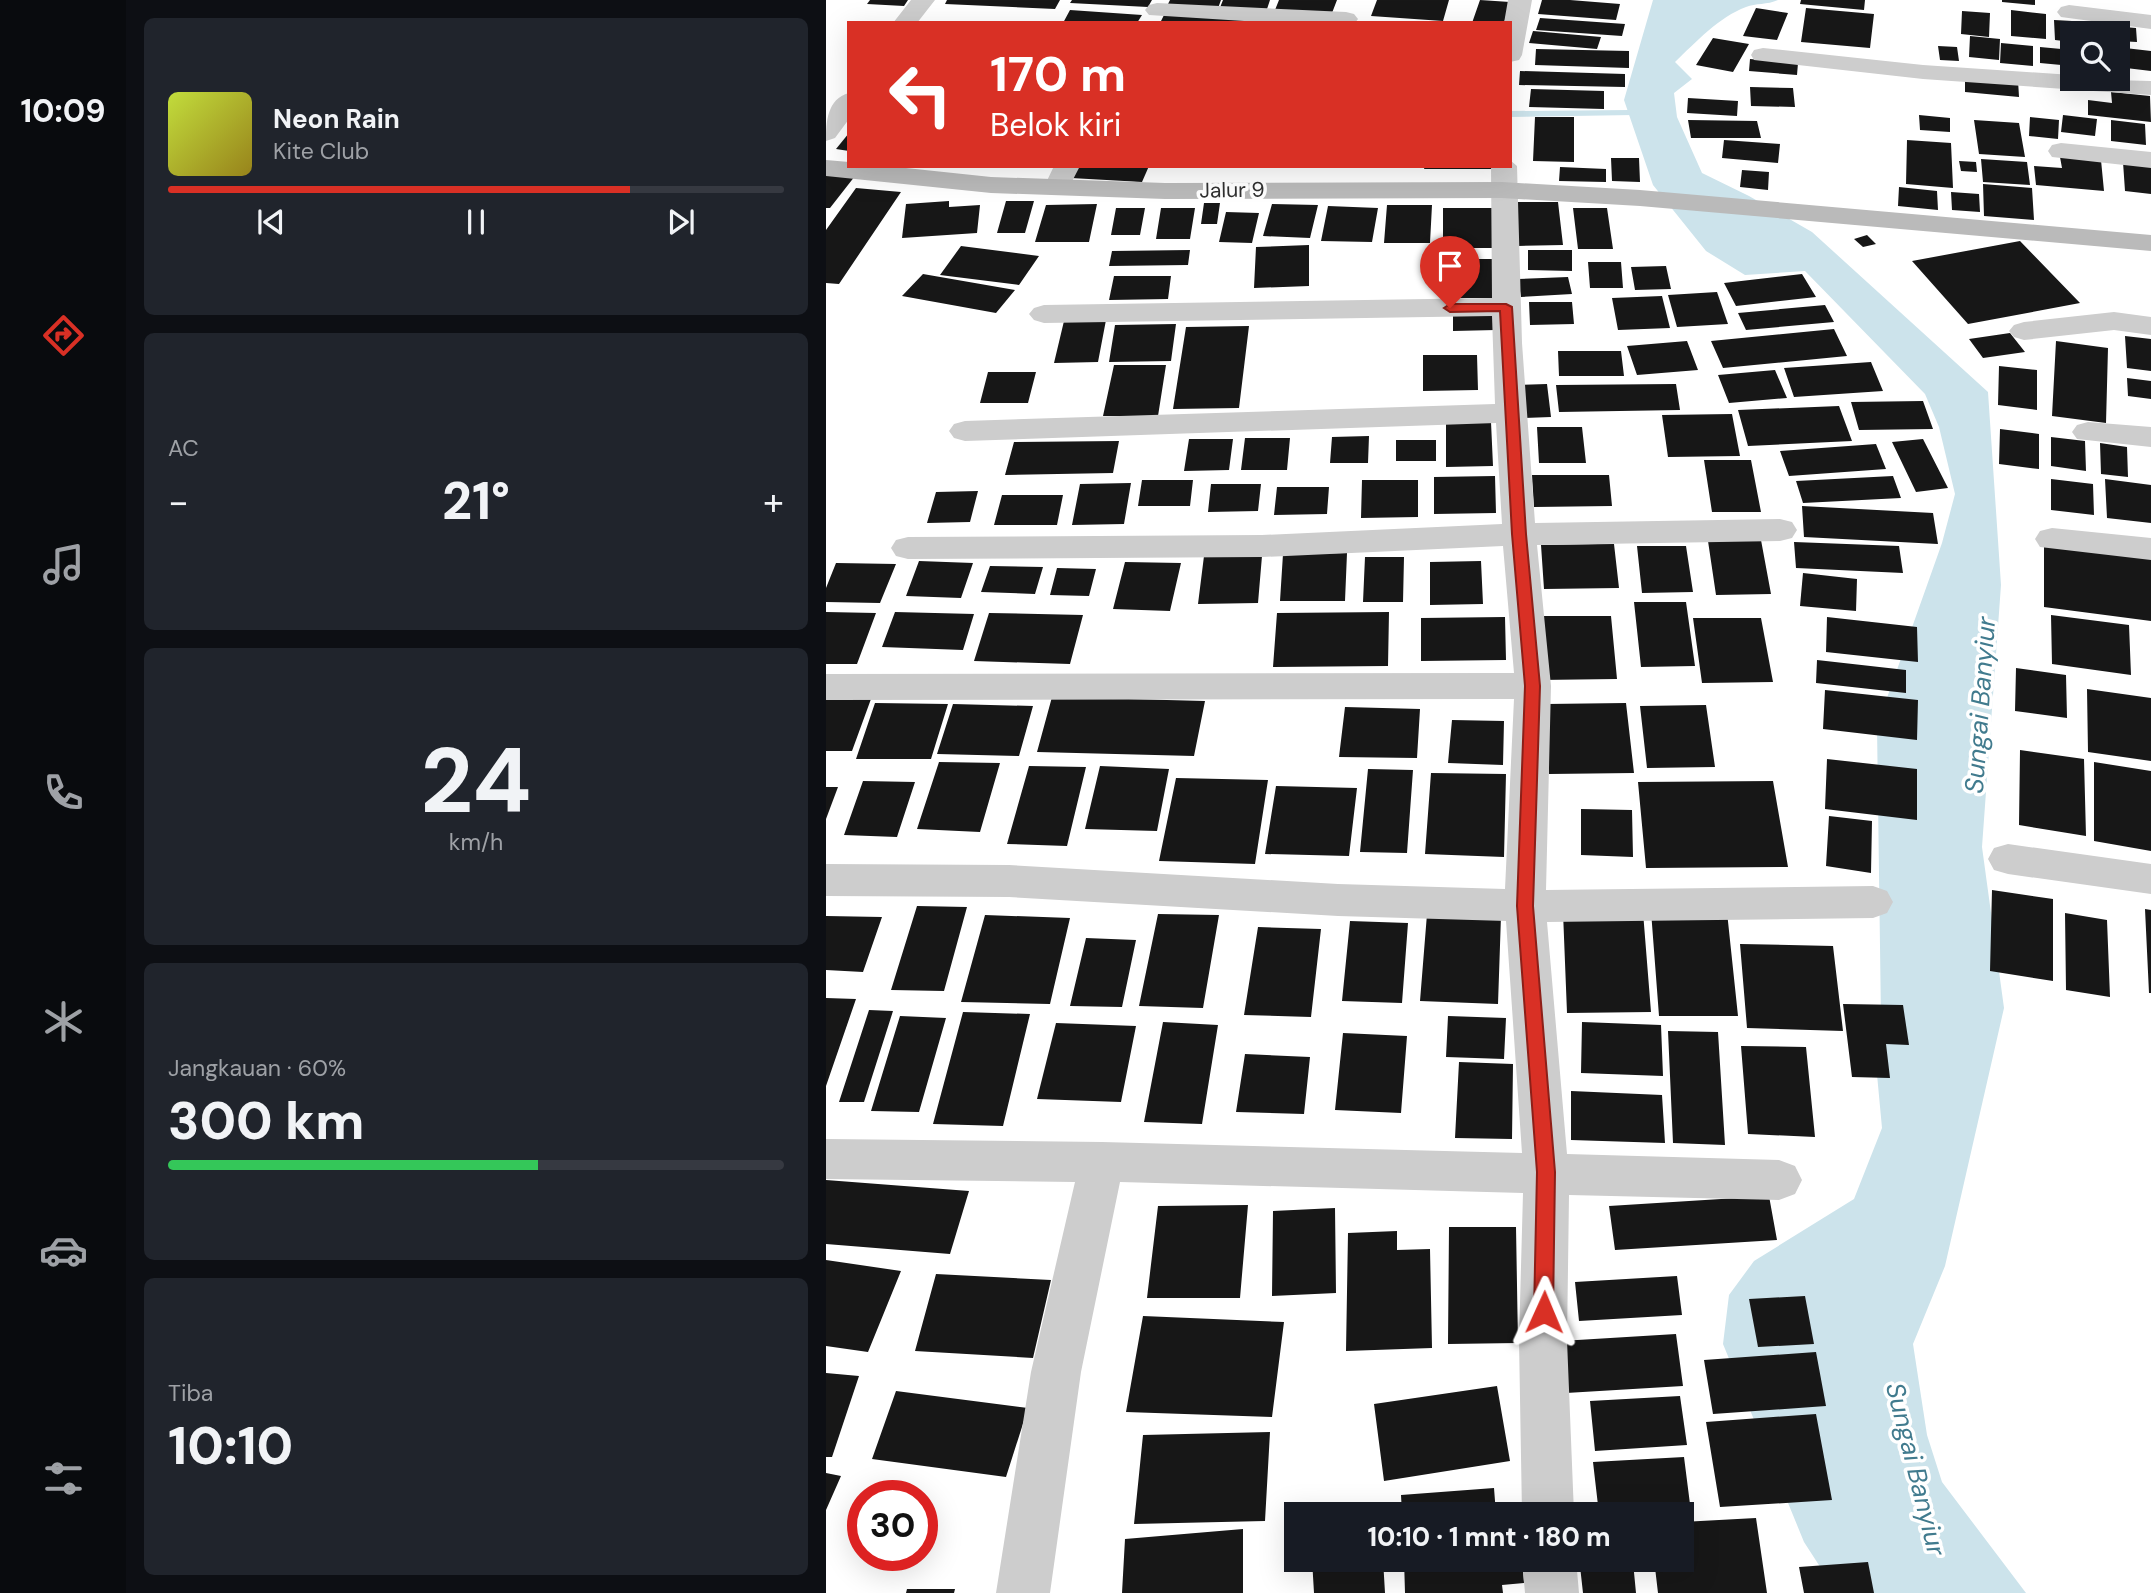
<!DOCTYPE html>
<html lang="id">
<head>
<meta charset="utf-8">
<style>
	body { margin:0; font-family:"DM Sans",sans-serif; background:#20242c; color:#f1f3f6; height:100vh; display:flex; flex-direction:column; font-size:26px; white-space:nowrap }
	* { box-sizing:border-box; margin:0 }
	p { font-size:23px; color:#9ea1a6 }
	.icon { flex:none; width:38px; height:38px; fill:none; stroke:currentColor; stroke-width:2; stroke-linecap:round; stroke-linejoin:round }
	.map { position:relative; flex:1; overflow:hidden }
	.side { display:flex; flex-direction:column; gap:18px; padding:18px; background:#0d0f14; width:700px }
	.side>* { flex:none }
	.banner { position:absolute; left:21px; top:21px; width:665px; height:147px; border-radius:0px; box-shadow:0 7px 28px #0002; background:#d93025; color:#fff; overflow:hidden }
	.buttons { position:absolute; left:1234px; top:21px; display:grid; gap:14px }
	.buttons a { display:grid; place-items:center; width:70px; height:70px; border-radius:0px; background:#171b24; box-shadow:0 7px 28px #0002; font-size:35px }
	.speed { position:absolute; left:21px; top:1480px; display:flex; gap:14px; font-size:35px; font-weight:700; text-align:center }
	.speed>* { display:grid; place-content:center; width:91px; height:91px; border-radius:50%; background:#171b24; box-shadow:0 7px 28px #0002; line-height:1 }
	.speed .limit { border:10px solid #d22; background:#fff; color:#111 }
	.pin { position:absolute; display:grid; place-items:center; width:60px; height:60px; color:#fff; margin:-72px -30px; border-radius:50% 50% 50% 0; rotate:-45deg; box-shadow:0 0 7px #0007 }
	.pin .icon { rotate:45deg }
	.me { position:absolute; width:77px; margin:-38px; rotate:1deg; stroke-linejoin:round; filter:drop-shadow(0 0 5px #0008) }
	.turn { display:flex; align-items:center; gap:24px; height:147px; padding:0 28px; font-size:32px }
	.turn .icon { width:91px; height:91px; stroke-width:2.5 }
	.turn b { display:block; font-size:49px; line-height:60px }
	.big { font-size:52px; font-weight:800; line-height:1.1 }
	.side .tile { flex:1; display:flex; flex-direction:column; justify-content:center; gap:10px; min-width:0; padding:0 24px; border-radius:10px; background:#20242c }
	.side .dial { align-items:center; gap:0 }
	.dial b { font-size:91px; line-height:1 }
	.song { display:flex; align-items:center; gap:21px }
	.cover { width:84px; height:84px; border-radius:10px; background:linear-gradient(135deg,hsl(70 70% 55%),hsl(50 70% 35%)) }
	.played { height:7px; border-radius:4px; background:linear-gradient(90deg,#d93025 75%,#363941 75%) }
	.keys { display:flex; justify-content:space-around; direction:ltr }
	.heat { display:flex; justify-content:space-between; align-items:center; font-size:38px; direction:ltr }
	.charge { height:10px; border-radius:5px; background:linear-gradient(90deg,#34c759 60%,#363941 0) }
	.trip { position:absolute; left:458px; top:1502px; width:410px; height:70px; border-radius:0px; background:#171b24; box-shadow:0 7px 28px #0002; font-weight:800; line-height:70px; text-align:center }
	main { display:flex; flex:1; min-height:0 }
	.tab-bar { display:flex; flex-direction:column; width:126px; justify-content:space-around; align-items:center; background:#090b0e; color:#9ea1a6 }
	.tab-bar .icon { width:49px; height:49px }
	.tab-bar .selected { color:#d93025 }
	.tab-bar b { font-size:32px; color:#f1f3f6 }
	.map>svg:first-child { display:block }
	.water { fill:#cce3eb }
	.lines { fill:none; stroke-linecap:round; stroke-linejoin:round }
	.stream { fill:#cce3eb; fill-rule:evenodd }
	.building { fill:#171717 }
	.street { fill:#cdcdcd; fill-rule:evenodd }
	.secondary { fill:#bababa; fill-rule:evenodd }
	.route { fill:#d93025; stroke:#8d1f18; stroke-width:2 }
	.labels { text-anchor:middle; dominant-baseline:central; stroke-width:7; stroke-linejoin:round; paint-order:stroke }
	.far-street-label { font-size:21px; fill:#303030; stroke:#fff }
	.water-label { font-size:26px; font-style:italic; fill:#417b8e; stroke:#fff }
</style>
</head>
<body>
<main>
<nav class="tab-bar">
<b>10:09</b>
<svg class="icon selected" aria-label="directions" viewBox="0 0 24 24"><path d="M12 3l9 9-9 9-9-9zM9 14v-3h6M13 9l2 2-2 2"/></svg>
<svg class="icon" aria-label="music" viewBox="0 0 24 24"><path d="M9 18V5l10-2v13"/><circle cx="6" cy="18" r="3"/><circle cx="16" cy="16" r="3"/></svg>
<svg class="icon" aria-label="phone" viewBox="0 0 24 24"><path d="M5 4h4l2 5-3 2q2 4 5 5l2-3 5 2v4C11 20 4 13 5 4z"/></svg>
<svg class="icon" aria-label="climate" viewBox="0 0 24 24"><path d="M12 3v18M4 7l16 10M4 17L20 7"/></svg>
<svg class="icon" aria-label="car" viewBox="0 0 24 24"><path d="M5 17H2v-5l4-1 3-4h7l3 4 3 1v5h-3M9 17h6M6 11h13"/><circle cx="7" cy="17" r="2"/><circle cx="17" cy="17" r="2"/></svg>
<svg class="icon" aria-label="filters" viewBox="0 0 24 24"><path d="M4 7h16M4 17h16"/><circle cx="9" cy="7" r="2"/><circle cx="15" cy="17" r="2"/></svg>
</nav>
<section class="side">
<div class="tile">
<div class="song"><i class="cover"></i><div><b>Neon Rain</b><p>Kite Club</p></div></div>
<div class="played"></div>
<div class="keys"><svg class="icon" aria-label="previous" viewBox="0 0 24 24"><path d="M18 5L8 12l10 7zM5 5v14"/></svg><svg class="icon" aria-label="pause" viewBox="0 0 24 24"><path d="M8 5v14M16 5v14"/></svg><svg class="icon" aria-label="next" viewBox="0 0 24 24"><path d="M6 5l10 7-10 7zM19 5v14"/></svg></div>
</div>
<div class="tile"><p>AC</p>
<div class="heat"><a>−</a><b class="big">21°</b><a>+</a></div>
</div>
<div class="tile dial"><b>24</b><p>km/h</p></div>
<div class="tile"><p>Jangkauan · 60%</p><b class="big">300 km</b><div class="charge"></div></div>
<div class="tile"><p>Tiba</p><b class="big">10:10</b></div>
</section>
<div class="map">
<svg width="1325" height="1593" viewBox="0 0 1325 1593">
	<rect width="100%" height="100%" fill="#fff"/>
	<path class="water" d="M827,0H952C941,5 930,3 920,7C893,17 870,42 849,62L866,79L848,93L851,117L876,173L923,196L986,232L1162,392L1175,585L1156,847L1178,1008L1119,1266L1087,1344L1101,1435L1116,1482L1200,1593H1011L978,1542L897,1344L903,1295L928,1261L1028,1199L1056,1128L1049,1053L1055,1019L1051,726L1116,543L1129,494L1113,427L1099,394L979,271L919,275L880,251L827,185L798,100Z"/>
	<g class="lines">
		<path class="stream" d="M804,110L810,113L808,115L684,117V111Z"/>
	</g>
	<path class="building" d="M44,0H82L78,6L41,4Z
		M121,0H234L229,9L119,4Z
		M246,0H326L322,7L244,3Z
		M344,0H395L391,11L340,8Z
		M397,0H444L440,12L393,10Z
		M453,0H511L506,13L449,10Z
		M551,0H623L617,21L545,16Z
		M654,0L684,2L678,23H646Z
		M716,0H744L794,4L790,20L712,14Z
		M975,0H1039L1038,10L974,4Z
		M1176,0H1209V5L1176,2Z
		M930,8L962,13L951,40L917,36Z
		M980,8L1048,14L1044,48L975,42Z
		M244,10L316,15L311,23H237Z
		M1185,10L1220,14V39L1185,36Z
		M1136,11L1164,13L1163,37L1135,34Z
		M339,13L424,18L422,23H334Z
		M714,18L799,24L796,36L710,30Z
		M1228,20L1246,21V42L1229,40Z
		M1286,26L1310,28L1311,42L1292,41V33H1287Z
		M707,31L775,37L771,49L703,43Z
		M1144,36L1174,39L1173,60L1143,57Z
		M887,38L923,44L907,72L870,65Z
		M1175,43L1207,46V66L1174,63Z
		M1112,46L1131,47L1133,61L1114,60Z
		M1214,47L1246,50V66L1214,63Z
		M1299,48L1325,51V71L1300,68Z
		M710,49L803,51V68L709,65Z
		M924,59L972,63L971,75L923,71Z
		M694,71L799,74V87L693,85Z
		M1139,76L1192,80L1193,97L1139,92Z
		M924,87L967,88L969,107L925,106Z
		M705,89L778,91V109L703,107Z
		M1285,92L1324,96L1325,122L1262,115V100L1286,103Z
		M862,98L912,101L911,116L861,113Z
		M1093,115L1124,118V132L1094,130Z
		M1237,115L1271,119L1269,136L1235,132Z
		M709,117H748V162L707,161Z
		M1204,117L1233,120L1232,139L1203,136Z
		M862,120L931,121L935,138H865Z
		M1148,120L1193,123L1199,157L1153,154Z
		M1285,120L1319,124L1320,145L1285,141Z
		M23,133V151L10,149Z
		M898,140L954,144L952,163L896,158Z
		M1081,140L1125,143L1127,188L1080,184Z
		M1234,157L1275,160L1278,191L1210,185L1208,166L1236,168Z
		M785,158H813L814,182L786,181Z
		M1155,159L1201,162L1204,185L1157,182Z
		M1133,161L1150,162L1151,172L1135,171Z
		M1297,162L1325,165V194L1299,191Z
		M251,166H323L316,182L245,178Z
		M599,166H670V169H598Z
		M734,167L780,169V182L733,181Z
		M916,170L943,172L942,190L914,187Z
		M0,174L29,176L4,208H0Z
		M1157,184L1206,188L1208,220L1158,216Z
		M1073,187L1111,191L1112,210L1072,206Z
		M30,188L75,192L13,284L0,283V230Z
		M1125,192L1153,194L1154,212L1126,210Z
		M123,201V207L154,205L151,233L76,238L80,204Z
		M180,201H208L199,233H171Z
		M689,202H732L737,245L692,246Z
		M378,203H394L391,224H375Z
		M271,204L263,242H209L220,205Z
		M446,204L492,205L484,238L437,236Z
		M561,205H606L604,243H558Z
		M502,206L552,208L546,242L495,241Z
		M290,208H319L314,235H285Z
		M335,208H369L364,239H330Z
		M617,208H666L667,248H617Z
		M747,208H781L787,249H752Z
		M400,212L433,213L426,243L393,242Z
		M1041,235L1050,244L1037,247L1028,239Z
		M1194,241L1254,303L1142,324L1086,261Z
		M483,245V286L428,288L430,247Z
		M135,246L213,256L193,285L114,275Z
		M364,250L362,265L283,266L286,251Z
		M702,250H746V271L702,270Z
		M614,259H669L671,298H615Z
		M762,262H795L797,288H764Z
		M840,266L845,289L809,290L805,267Z
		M97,274L189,290L170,313L76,296Z
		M976,274L990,297L910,306L898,283Z
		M288,276H345L342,299L283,300Z
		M742,277L746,294L695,297L692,279Z
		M891,292L902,324L851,327L842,295Z
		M836,296L844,328L792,330L786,298Z
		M703,302H746L748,324L704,325Z
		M999,305L1008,322L920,330L912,313Z
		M627,316H668L670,330L627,331Z
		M280,320L272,362L228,363L238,321Z
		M350,324L345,361L283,362L289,325Z
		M423,326L413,408L347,409L360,327Z
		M1008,329L1021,356L897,368L885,341Z
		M1184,333L1199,352L1157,358L1143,339Z
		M1299,336L1325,339V371L1301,368Z
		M861,341L872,370L811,375L801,346Z
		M1230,341L1282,348L1280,423L1226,416Z
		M732,351H795L798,376H733Z
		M597,355H651L652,390L597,391Z
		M1045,362L1057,391L968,397L958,368Z
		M288,365H340L332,416H277Z
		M1173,366L1211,370V410L1172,405Z
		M949,370L961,398L903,403L892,375Z
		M162,372H210L202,403H154Z
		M1301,378L1325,381V399L1302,396Z
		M721,384L725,417L696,418L692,385Z
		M850,384L854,410L733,412L730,385Z
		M1097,401L1107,429L1033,430L1025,402Z
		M1013,406L1026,441L922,446L912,410Z
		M906,414L914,456L842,457L836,415Z
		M620,422H665L667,466L620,467Z
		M711,427H756L760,463H713Z
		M1174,429L1213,434V469L1173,464Z
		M543,436L542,463H504L506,437Z
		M1225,437L1259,441L1260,471L1225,466Z
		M419,438H464L461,470H415Z
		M363,439H407L403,470L358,471Z
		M1097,439L1122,488L1090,492L1066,442Z
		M570,440H610V461H570Z
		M293,441L287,473L179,475L188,442Z
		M1274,443L1301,447L1302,477L1275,474Z
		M1050,444L1060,469L963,476L954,451Z
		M878,460H925L935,512H886Z
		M706,475H783L786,506L708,507Z
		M669,476L670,513L608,514V477Z
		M1067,476L1075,498L977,503L970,481Z
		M1225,479L1267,484L1268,515L1225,510Z
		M1279,479L1325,485V523L1281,518Z
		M316,480H367L364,506H312Z
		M536,480H592V517L535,518Z
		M305,483L298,524L246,525L254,484Z
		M385,484H435L432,511L382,512Z
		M451,487H503L501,514L448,515Z
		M152,491L144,522L101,523L110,492Z
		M176,495H237L231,525H168Z
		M976,506L1107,513L1112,544L978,537Z
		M935,540L945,594L890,595L882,541Z
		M1218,540L1325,554V621L1218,607Z
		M968,542L1073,546L1077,573L970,568Z
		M788,544L793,588L718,589L715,545Z
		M811,546H860L867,592L816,593Z
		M521,553L519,601H454L457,554Z
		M378,556H436L432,603L372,604Z
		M539,557H578L577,602H537Z
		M93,561L147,563L135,598L80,596Z
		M655,561L657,604L604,605V562Z
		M299,562L355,563L344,611L287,609Z
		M10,563L70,564L54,603L0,602V588Z
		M164,566L217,567L209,594L155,592Z
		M231,568L270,569L263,596L224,595Z
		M977,573L1031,579L1030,611L974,606Z
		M808,602H860L869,666L815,667Z
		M0,612L50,613L31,664H0Z
		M69,612L148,614L137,650L56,647Z
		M563,612L562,666L447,667L451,613Z
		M163,613L257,615L244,664L148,661Z
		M1225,615L1303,625L1305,675L1226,664Z
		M708,616H785L791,679L713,680Z
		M679,617L680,660L595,661V618Z
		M1001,617L1091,627L1092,662L1000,652Z
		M867,618H935L947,682L876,683Z
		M991,660L1080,670V693L990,683Z
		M1190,668L1240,675L1241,718L1189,711Z
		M1261,689L1325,698V761L1262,752Z
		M999,690L1092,700L1091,740L997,729Z
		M226,697L379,701L368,756L211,752Z
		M0,698L45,699L26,751H0Z
		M49,703L122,704L105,759H30Z
		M800,703L808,773L723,774L720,704Z
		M127,704L207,706L193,756L111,754Z
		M880,705L889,767L821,768L814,706Z
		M519,707L594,709L591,758L513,757Z
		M626,720L678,721L677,765L622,763Z
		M1194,750L1258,759L1260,836L1193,825Z
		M1001,759L1091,769V820L999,809Z
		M113,762L174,763L154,832L91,829Z
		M1268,762L1325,771V851L1268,841Z
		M203,766L260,767L241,846L181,844Z
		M274,766L343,769L331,831L259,829Z
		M542,769L587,770L581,853L534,852Z
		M605,773L680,774L678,857L599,854Z
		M350,778L442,780L429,864L333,861Z
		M37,781L89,782L71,837L18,835Z
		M947,781L962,867L820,868L812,782Z
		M450,786L531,788L523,856L439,854Z
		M0,787H12L0,819Z
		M755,809L806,810L807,857L755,855Z
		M1003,816L1046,821L1045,873L1000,866Z
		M1166,890L1227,899V981L1164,971Z
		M91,906L141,907L118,991L65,990Z
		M1319,909L1325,910V993H1323Z
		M825,911L901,912L912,1016H833Z
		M737,912H817L825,1012L741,1013Z
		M1239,913L1281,920L1284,997L1240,990Z
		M332,914L393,915L377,1008L313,1006Z
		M601,914L675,916L672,1004L594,1001Z
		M159,915L244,918L224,1004L135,1002Z
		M0,916L56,917L37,972L0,970Z
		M524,921L582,923L576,1003L516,1001Z
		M432,927L495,929L485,1017L418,1015Z
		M260,938L310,940L296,1007L244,1006Z
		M914,944L1007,946L1017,1031L921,1028Z
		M0,998L30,999L0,1086Z
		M1017,1004L1077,1005L1083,1045L1060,1044L1064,1078L1026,1077Z
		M43,1010L67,1011L38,1102H13Z
		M137,1012L204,1014L177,1126L107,1124Z
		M74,1016L120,1018L93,1112L45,1111Z
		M622,1016L680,1018L678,1059L620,1057Z
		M337,1022L392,1025L376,1124L318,1122Z
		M756,1022L835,1025L837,1076L755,1073Z
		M230,1023L310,1026L295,1102L211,1099Z
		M842,1031L892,1032L899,1145L847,1143Z
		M517,1033L581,1036L575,1113L509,1110Z
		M915,1046L980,1047L989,1137L922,1134Z
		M419,1054L484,1057L478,1114L410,1112Z
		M633,1062L687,1064L686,1139L629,1138Z
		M745,1091L836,1095L839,1143L745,1140Z
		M0,1180L143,1191L124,1254L0,1244Z
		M943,1196L951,1240L789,1250L783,1206Z
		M422,1205L414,1298H321L332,1206Z
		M509,1208L510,1293L446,1296L447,1211Z
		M623,1227H690L692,1343L622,1344Z
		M571,1231V1250L604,1249L606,1348L520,1351L522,1233Z
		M0,1260L75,1271L42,1352L0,1346Z
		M110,1274L225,1280L207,1358L89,1351Z
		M851,1276L856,1315L753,1321L749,1282Z
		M979,1296L988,1344L932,1347L923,1299Z
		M317,1316L458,1322L446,1417L300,1412Z
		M850,1334L857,1386L740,1393L735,1341Z
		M990,1352L1000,1406L887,1414L878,1360Z
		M0,1373L33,1376L6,1457H0Z
		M671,1386L684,1461L558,1481L548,1404Z
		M70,1391L202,1408L180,1477L46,1459Z
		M854,1396L861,1445L769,1451L764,1401Z
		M990,1414L1006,1500L894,1507L880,1422Z
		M444,1432L439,1521L308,1524L317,1435Z
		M858,1457L865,1512L773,1514L767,1462Z
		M0,1473L15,1476L0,1510Z
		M668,1488L670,1514H576L575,1495Z
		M930,1518L941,1593H832L828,1559H856V1522Z
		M417,1529V1593H296L299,1539Z
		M486,1559H557L559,1593H488Z
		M578,1559H696L698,1583L676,1585L677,1593H579Z
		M807,1562L810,1593H757L754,1566Z
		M1042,1562L1048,1593H978L973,1567Z
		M81,1589H129L128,1593H80Z"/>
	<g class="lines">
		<path class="street" d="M85,0H109L91,23H67Z
			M682,0H706L696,55L693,60L684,62V23H678Z
			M331,3L520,12L528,14L532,19L529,23H450L323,15L319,10L323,5Z
			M1243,5L1325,15V29L1235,17L1231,12L1235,7Z
			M937,48L1097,65L1246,75V79L1325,81V95L1097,79L928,60L925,55L928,50Z
			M23,93V119L9,138L0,141C0,122 1,99 23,93Z
			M1235,143L1325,152V168L1226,157L1222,151L1226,145Z
			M684,160L691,166L696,343L709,523L954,519L966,522L971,530L966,538L954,541L711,545L725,686L720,890L1047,886L1061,891L1067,902L1061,913L1047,918L721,922L741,1154L953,1160L969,1166L976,1180L969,1194L953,1200L743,1195L741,1340L748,1514H696L693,1340L697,1193L294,1182L255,1372L224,1593H170L205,1372L249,1182L0,1179V1139L276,1142L696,1153L680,921L512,916L183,897L0,896V864L183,865L512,884L679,889L688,699L0,700V674L688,673L677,546L436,557L82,559L70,556L65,548L70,540L82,537L436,535L676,524L670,423L139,441L128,438L123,431L128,424L139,421L669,404L666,316L218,323L208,320L203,314L208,308L218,305L666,298L665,166H684Z
			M228,166H254L240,193L231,195L222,193L218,187Z
			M1288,312L1325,317V335L1288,330L1198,340L1188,337L1183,331L1188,325L1198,322Z
			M1262,422L1325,427V447L1251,439L1246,432L1251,425Z
			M1226,528L1325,538V560L1214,547L1209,539L1214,531Z
			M1182,844L1325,864V894L1182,874L1168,870L1162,859L1168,848Z
			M696,1559H750L753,1593H699Z"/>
		<path class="secondary" d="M0,160L23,162V166H61L165,177L339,183L676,182L814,190L1325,235V251L814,206L676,198L339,199L165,193L0,176Z"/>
	</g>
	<path class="route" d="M680,304L686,307L700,534L714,686L707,906L729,1172L727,1312L725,1318L718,1321L710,1318L708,1312L711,1172L691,906L699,686L686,534L674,311L624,312L618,308L624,304Z"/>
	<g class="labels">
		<g class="far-street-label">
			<text transform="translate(406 190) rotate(-1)">Jalur 9</text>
		</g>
		<g class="water-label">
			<text transform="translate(1154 705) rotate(-86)">Sungai Banyiur</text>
			<text transform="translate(1090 1469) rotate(76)">Sungai Banyiur</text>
		</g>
	</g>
</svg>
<div class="buttons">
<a><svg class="icon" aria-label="search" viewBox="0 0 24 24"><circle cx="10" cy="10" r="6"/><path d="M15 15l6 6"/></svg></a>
</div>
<div class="speed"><div class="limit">30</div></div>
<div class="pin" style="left:624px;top:308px;background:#d93025"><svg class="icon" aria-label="arrive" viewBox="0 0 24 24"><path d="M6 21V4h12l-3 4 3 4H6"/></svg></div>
<svg class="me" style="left:718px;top:1312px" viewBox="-20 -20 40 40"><path d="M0-17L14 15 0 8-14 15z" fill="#d93025" stroke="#fff" stroke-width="4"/></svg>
<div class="trip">10:10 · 1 mnt · 180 m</div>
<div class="banner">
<div class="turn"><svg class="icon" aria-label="left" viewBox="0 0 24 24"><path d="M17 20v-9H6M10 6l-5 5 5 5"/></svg><div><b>170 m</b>Belok kiri</div></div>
</div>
</div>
</main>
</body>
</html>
